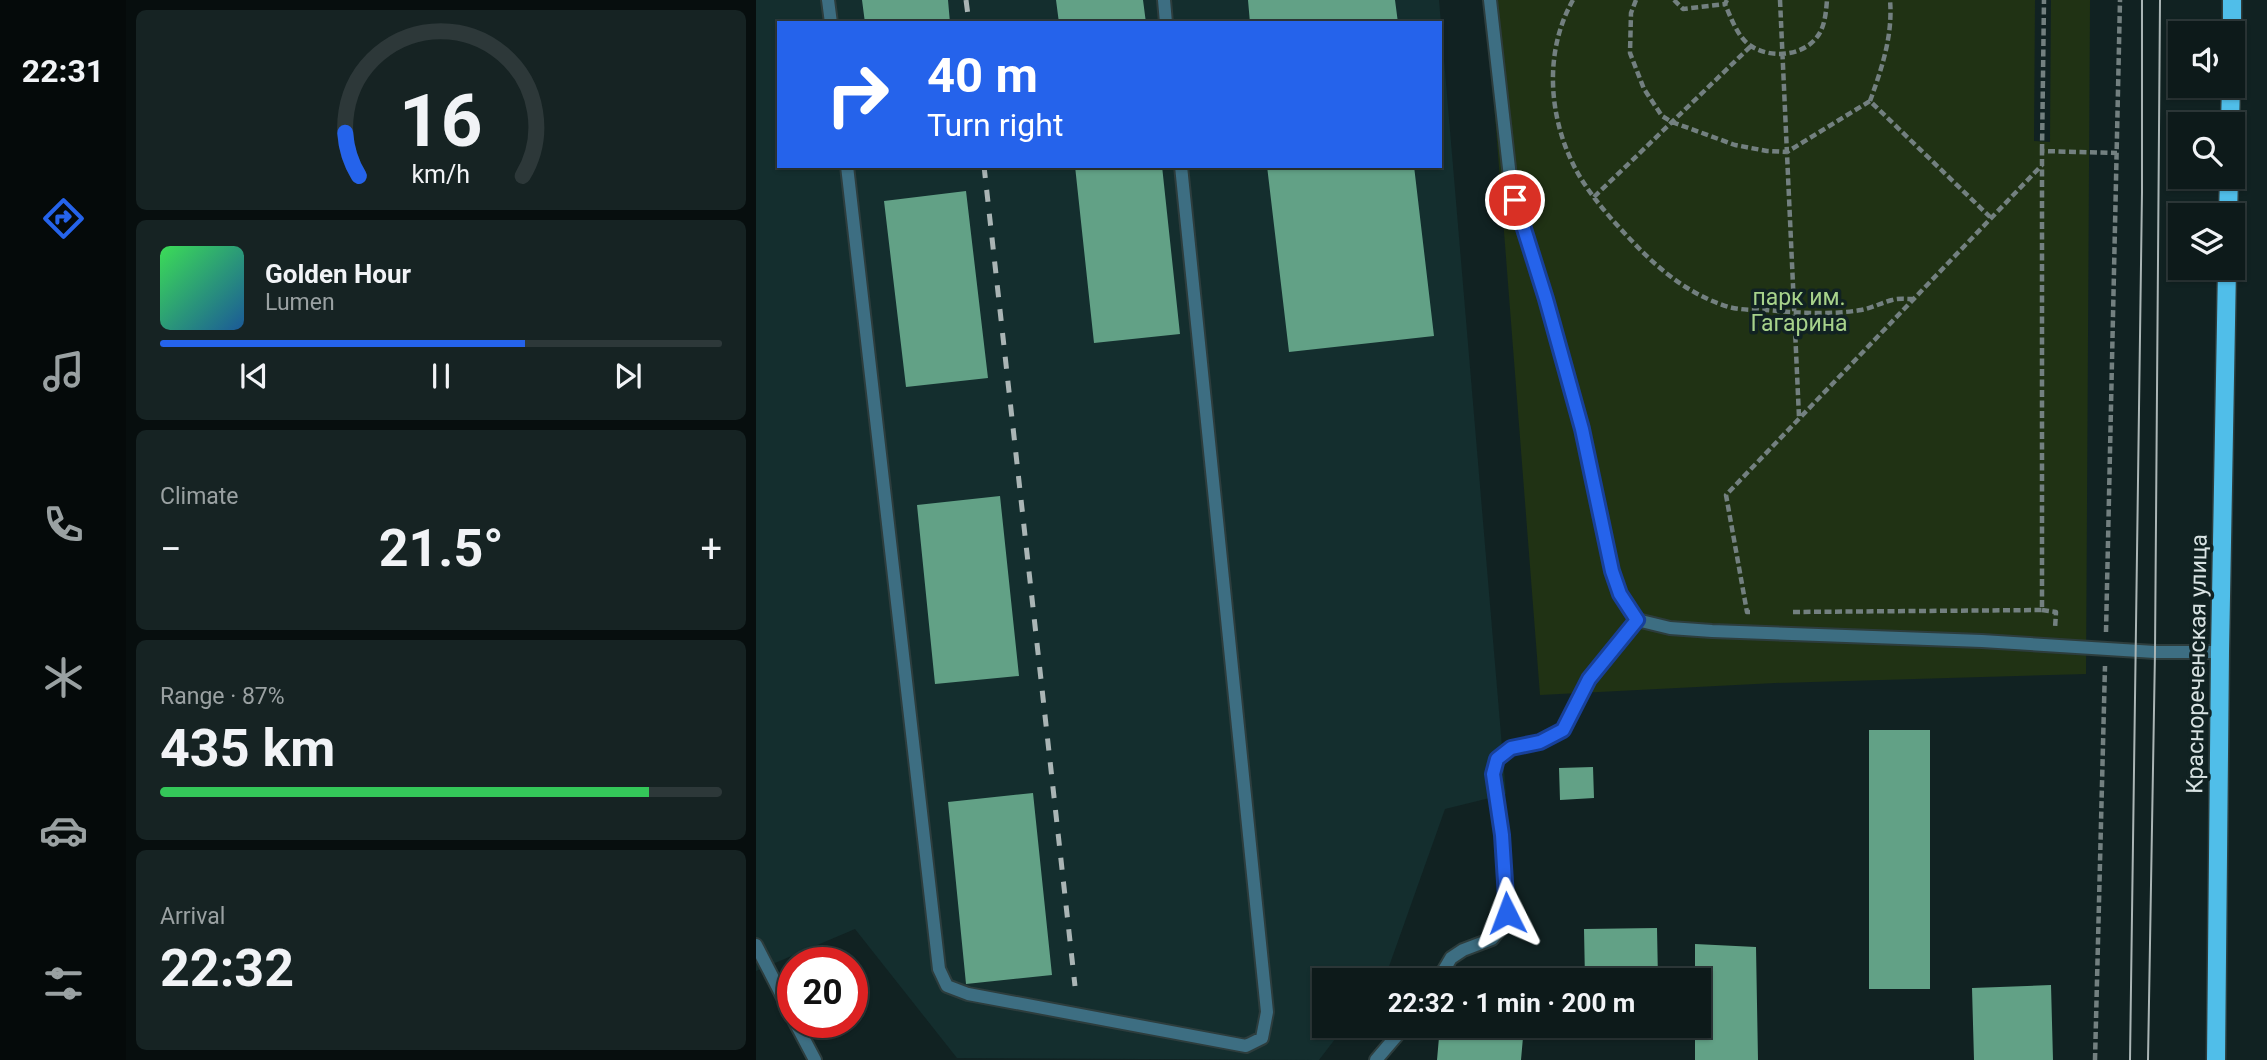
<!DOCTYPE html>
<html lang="en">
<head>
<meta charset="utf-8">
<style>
	body { margin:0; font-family:Roboto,sans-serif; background:#162323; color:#f1f3f6; height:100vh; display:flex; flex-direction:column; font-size:26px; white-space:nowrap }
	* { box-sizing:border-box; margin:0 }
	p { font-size:23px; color:#9aa1a2 }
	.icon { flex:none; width:38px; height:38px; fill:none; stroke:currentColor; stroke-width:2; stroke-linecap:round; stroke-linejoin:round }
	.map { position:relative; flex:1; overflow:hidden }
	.sheet { display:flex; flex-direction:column; gap:10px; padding:10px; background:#070e0e; width:630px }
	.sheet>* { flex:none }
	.hud { position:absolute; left:21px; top:21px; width:665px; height:147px; border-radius:0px; box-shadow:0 2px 5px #0004,0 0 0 2px #2d3839; background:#2563eb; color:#fff; overflow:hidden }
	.tools { position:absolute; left:1412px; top:21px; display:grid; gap:14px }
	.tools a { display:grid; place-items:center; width:77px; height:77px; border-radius:0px; background:#0d1a1a; box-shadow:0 2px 5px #0004,0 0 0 2px #2d3839; font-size:35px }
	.speed { position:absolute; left:21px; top:947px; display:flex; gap:14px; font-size:35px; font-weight:700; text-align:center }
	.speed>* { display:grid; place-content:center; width:91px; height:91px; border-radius:50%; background:#0d1a1a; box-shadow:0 2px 5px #0004,0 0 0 2px #2d3839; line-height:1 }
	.speed .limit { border:10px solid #d22; background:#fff; color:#111 }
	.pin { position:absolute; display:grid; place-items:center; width:60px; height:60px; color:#fff; margin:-30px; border:4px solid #fff; border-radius:50%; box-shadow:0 2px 7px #0007 }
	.me { position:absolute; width:77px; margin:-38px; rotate:357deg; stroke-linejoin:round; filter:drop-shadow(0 0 5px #0008) }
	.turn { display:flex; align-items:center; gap:24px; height:147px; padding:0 35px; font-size:32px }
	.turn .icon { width:91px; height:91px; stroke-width:2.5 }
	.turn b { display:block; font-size:49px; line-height:60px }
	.big { font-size:52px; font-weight:700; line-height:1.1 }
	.sheet .card { flex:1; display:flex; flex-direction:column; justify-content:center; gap:10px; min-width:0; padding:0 24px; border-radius:10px; background:#162323 }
	.sheet .dial { align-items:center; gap:0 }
	.dial svg { height:182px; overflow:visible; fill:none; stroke:#2d3839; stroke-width:7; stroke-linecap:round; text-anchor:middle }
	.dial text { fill:#f1f3f6; stroke:none }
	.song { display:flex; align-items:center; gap:21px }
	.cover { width:84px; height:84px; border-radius:10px; background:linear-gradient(135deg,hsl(130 70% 55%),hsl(210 70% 35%)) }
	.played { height:7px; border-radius:4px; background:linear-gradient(90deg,#2563eb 65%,#2d3839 65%) }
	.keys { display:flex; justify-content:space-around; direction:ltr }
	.heat { display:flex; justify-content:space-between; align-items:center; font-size:38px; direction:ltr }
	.charge { height:10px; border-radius:5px; background:linear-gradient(90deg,#34c759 87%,#2d3839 0) }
	.trip { position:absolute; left:556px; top:968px; width:399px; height:70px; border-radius:0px; background:#0d1a1a; box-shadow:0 2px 5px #0004,0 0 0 2px #2d3839; font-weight:700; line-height:70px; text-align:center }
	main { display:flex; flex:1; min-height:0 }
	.menu { display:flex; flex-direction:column; width:126px; justify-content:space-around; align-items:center; background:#050a0a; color:#9aa1a2 }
	.menu .icon { width:49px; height:49px }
	.menu .selected { color:#2563eb }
	.menu b { font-size:32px; color:#f1f3f6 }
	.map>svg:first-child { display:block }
	.built { fill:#142e2e; fill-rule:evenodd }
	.green { fill:#203214 }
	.building { fill:#62a186 }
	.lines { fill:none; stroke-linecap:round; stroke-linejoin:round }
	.lane-casing { stroke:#2d3d3d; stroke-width:16 }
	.primary-casing { stroke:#2d3d3d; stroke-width:21 }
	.path { stroke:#738080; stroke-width:4.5; stroke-dasharray:7 3.5; stroke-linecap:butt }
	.lane { stroke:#3d6e82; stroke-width:12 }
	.primary { stroke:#50bee9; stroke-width:18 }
	.tram { stroke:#aab5b5; stroke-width:2 }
	.rail { stroke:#aab5b5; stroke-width:5; stroke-dasharray:12 12; stroke-linecap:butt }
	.route-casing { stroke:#184099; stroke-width:18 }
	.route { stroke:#2563eb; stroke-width:12 }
	.labels { text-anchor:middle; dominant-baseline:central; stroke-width:7; stroke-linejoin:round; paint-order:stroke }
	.park-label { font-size:23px; fill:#a7d28b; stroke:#122 }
	.street-label { font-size:23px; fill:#d9e3e3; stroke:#122 }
</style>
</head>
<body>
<main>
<nav class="menu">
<b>22:31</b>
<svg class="icon selected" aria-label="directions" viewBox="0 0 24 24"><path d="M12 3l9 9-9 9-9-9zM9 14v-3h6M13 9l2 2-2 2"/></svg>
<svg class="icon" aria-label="music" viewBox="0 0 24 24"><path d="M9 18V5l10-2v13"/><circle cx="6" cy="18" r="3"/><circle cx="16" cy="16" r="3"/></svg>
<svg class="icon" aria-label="phone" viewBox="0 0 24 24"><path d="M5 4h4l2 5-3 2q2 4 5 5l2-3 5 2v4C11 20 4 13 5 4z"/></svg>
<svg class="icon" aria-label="climate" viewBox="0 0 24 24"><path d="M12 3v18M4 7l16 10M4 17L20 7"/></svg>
<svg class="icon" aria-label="car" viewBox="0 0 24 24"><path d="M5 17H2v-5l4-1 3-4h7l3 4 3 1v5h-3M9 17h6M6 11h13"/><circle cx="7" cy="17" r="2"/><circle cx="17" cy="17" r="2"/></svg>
<svg class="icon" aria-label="filters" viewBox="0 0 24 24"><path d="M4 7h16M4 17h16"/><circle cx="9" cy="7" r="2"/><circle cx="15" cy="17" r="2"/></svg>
</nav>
<section class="sheet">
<div class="card dial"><svg viewBox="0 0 100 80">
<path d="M14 69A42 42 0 1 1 86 69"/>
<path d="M14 69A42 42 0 0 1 8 50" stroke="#2563eb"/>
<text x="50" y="56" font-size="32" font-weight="700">16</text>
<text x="50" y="72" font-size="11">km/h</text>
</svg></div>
<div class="card">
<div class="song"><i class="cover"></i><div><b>Golden Hour</b><p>Lumen</p></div></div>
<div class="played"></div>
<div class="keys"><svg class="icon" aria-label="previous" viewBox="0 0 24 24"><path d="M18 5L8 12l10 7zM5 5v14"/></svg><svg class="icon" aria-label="pause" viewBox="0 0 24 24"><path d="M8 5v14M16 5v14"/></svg><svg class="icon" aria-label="next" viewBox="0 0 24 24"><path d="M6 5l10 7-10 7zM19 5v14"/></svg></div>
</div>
<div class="card"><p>Climate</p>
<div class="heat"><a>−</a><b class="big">21.5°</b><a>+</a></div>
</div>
<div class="card"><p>Range · 87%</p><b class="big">435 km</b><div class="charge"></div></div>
<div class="card"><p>Arrival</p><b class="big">22:32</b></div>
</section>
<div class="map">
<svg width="1511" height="1060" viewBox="0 0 1511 1060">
	<rect width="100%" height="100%" fill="#122"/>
	<path class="built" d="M0,0H683L750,794L689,809L631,972L625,980H569V1026H589L563,1060L201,1058L99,929L0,971ZM23,23H684V166H23Z"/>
	<path class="green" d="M730,0H1279L1278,141L1294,142L1295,0H1334L1330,674L1019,683L784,695Z"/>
	<path class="building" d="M106,0H192L194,23H109Z
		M300,0H387L390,23H303Z
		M492,0H639L642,23H494Z
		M319,166H406L424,334L338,343Z
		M511,166H658L678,336L533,352Z
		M210,191L232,378L150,387L128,201Z
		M244,496L263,676L179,684L161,505Z
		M1113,730H1174V989H1113Z
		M837,767L838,798L804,800L803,768Z
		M277,793L296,975L210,984L192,802Z
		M901,928L902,980H829L828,929Z
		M939,944L1000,947L1002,1060H939V1026H943V980H939Z
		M1295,985L1297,1060H1218L1216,988Z
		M684,1026H768L765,1060H681Z"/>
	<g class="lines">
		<defs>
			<path id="lane" d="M72,0L75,23
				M408,0L410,23
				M734,0L755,186L790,299L826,429L856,571L864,594L881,620L914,628L956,631L1226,641L1399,652H1464
				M91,166L183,969L191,986L212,994L490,1046L506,1038L511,1012L425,166
				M0,945L37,1017
				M682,980L695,958L707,950L736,939L745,928L751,913L746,835L737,774L741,759L755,748L784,742L807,730L833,679L881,620
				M39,1022L59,1060
				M620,1060L649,1026"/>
			<path id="primary" d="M1476,33V0
				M1474,124L1475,86
				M1472,215L1473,177
				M1460,1060L1464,652L1471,268"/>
		</defs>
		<use href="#lane" class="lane-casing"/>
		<use href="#primary" class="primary-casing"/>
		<path class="path" d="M817,0C788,51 792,116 819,168C832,193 854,218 874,239C902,269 933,295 973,307C985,310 998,310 1010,310C1042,313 1074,315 1105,310C1116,308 1125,303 1136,300C1142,298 1150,299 1157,299
			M880,0L875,13L874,53L888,89L906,116L916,122L979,145L1011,151L1031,152L1114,101L1234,217
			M918,0L927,9L969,4
			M971,0L969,4C975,18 982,38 995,46C1015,59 1047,56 1061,37C1069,27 1070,12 1071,0
			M1024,0L1043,417
			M1114,101C1126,68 1137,35 1134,0
			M1286,151L1288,0
			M838,197L995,46
			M1286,610L1300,612L1299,629
			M994,612H991L970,495L1286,165
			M1037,612L1286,610V151L1361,153
			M1350,632L1364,0
			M1339,1060L1349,666"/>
		<use href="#lane" class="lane"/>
		<use href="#primary" class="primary"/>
		<path class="tram" d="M1374,1060L1386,192V0
			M1392,1060L1399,652L1404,0"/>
		<path class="rail" d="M210,0L213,23
			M228,166L319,986"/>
	</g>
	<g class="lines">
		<defs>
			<path id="route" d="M751,913L746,835L737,774L741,759L755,748L784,742L807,730L833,679L881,620L864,594L856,571L826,429L790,299L759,200"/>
		</defs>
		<use href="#route" class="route-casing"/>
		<use href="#route" class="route"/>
	</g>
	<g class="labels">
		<g class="park-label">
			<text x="1043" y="297">парк им.<tspan x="1043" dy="26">Гагарина</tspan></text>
		</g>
		<g class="street-label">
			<text transform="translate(1441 664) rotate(-89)">Краснореченская улица</text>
		</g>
	</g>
</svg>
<div class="tools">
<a><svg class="icon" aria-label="sound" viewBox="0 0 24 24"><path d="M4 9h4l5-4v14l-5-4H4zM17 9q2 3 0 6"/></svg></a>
<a><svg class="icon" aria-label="search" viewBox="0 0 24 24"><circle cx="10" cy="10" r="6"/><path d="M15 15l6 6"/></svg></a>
<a><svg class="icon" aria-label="layers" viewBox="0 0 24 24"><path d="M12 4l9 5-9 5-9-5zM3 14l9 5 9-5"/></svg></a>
</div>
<div class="speed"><div class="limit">20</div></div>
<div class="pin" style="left:759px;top:200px;background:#d93025"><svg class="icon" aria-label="arrive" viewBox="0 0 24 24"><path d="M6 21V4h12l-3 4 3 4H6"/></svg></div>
<svg class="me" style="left:751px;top:913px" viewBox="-20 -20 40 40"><path d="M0-17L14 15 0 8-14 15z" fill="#2563eb" stroke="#fff" stroke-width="4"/></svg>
<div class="trip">22:32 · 1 min · 200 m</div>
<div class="hud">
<div class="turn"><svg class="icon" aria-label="right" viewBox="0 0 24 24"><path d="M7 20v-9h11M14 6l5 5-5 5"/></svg><div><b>40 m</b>Turn right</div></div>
</div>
</div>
</main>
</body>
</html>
